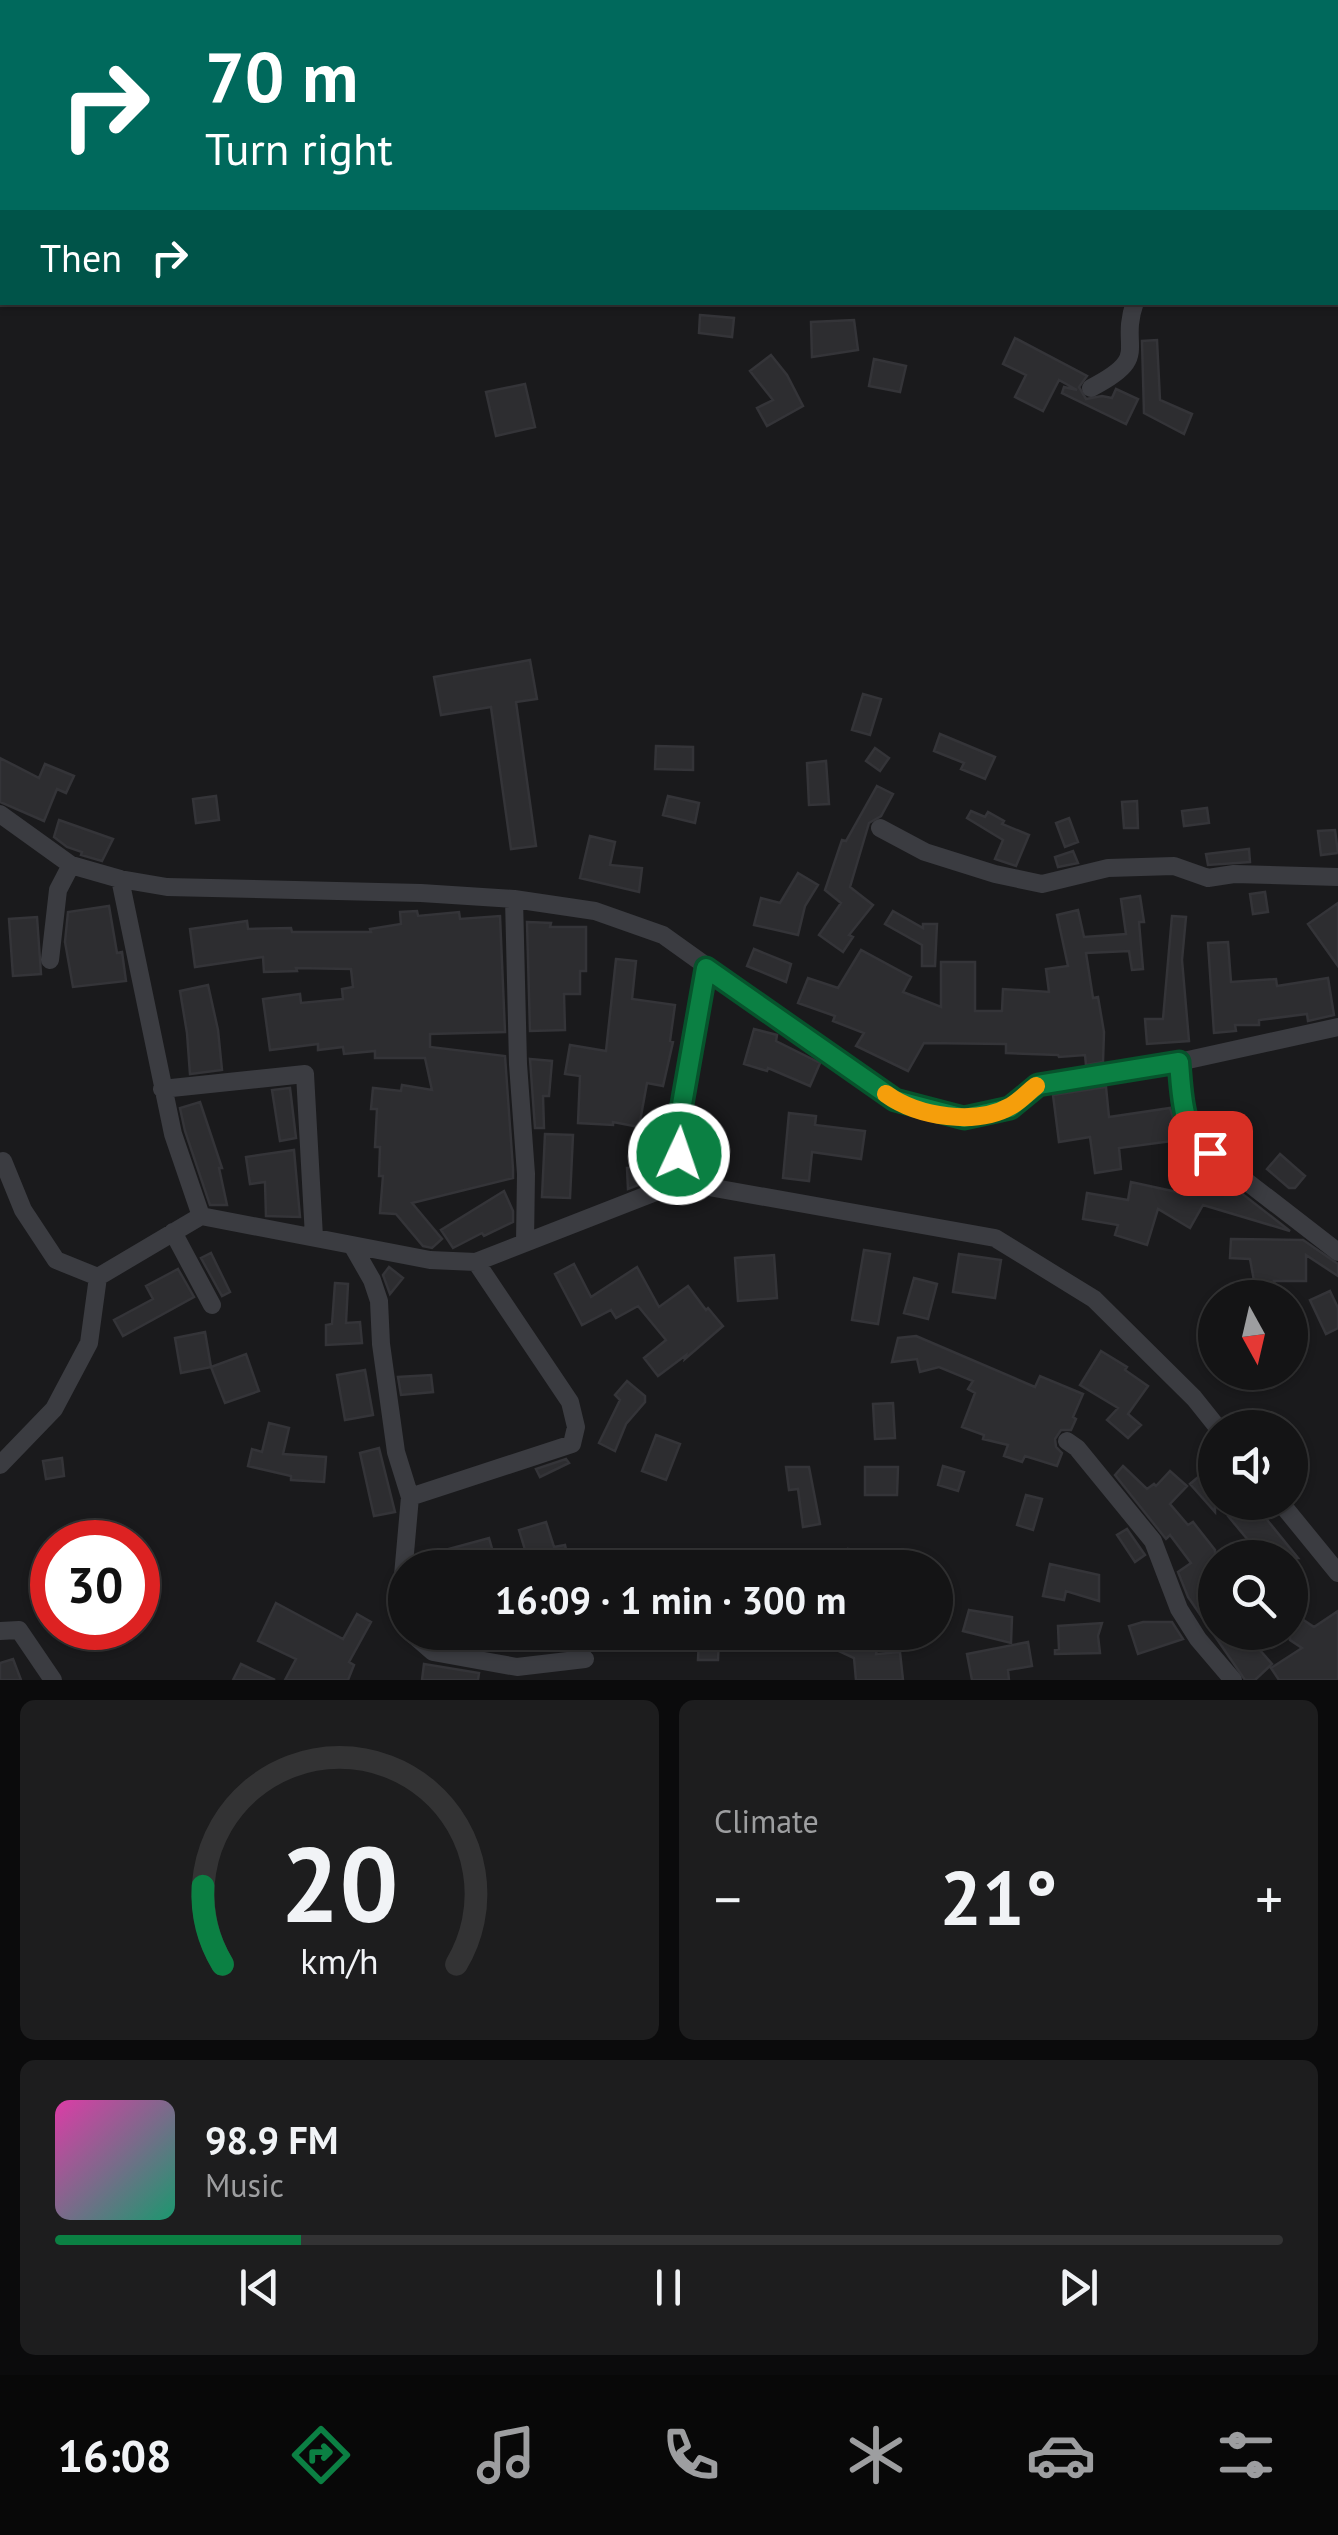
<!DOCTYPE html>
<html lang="en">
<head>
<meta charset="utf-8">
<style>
	body { margin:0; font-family:"PT Sans",sans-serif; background:#1d1d1e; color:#f1f3f6; height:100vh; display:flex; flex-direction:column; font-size:38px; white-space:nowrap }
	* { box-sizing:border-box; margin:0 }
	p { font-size:32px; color:#9d9ea0 }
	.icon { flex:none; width:55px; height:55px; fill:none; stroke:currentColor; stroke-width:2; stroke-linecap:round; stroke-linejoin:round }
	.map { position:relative; height:1680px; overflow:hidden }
	.details { display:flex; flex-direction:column; gap:20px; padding:20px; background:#0b0b0c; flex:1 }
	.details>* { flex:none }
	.hud { position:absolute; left:0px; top:0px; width:1340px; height:305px; box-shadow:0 2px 8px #0004,0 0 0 2px #333334; background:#00695c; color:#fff; overflow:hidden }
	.needle { width:65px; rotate:172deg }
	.tools { position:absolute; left:1198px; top:1280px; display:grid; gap:20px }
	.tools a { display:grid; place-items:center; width:110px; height:110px; border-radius:50%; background:#141415; box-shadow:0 2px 8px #0004,0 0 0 2px #333334; font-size:50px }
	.speed { position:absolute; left:30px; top:1520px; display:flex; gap:20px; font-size:50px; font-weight:700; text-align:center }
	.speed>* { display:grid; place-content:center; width:130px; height:130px; border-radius:50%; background:#141415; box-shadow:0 2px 8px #0004,0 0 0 2px #333334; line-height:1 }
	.speed .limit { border:15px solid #d22; background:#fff; color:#111 }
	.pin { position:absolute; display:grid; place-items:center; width:85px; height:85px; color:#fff; margin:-42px; border-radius:20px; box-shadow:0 5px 15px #0006 }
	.me { position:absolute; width:110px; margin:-55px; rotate:3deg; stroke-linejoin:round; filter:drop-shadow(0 0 8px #0008) }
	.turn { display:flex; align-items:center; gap:35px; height:210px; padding:0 40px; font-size:45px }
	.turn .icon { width:130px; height:130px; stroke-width:2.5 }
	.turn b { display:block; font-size:70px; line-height:85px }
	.then { display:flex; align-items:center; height:95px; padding:0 40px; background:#0003; gap:20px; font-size:38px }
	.big { font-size:75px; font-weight:800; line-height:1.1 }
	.details .tile { flex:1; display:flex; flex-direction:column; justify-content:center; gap:15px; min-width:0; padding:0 35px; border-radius:15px; background:#1d1d1e }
	.details .dial { align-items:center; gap:0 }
	.dial svg { height:260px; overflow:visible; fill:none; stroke:#333334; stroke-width:7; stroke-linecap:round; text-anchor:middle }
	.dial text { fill:#f1f3f6; stroke:none }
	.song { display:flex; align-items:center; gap:30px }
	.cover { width:120px; height:120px; border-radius:15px; background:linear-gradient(135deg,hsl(320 70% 55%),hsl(160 70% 35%)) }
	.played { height:10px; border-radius:5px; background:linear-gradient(90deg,#0b8043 20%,#333334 20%) }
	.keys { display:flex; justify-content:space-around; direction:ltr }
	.heat { display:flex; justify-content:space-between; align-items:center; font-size:55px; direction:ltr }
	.details .tiles { flex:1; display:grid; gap:20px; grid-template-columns:1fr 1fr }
	.tile:last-child { grid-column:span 2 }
	.trip { position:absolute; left:388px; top:1550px; width:565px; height:100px; border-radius:50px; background:#141415; box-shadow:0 2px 8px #0004,0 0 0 2px #333334; font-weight:800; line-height:100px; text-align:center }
	.menu { display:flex; height:160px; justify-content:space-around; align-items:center; background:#080808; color:#9d9ea0 }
	.menu .icon { width:70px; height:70px }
	.menu .active { color:#0b8043 }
	.menu b { font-size:45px; color:#f1f3f6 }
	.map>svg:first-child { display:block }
	.building { fill:#2d2d30; stroke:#343438; stroke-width:2.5 }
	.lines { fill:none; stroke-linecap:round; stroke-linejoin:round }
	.street { stroke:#3b3c41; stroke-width:18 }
	.route-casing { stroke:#07532c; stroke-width:25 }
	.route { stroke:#0b8043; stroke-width:18 }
	.slow { stroke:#f59e0b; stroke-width:18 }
</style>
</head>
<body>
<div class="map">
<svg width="1338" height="1680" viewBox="0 0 1338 1680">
	<rect width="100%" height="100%" fill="#1a1a1c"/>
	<path class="building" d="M700,315L734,318L732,337L699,333Z
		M854,320L858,350L812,357L811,322Z
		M1015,338L1087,376L1079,387L1086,399L1102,396L1112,398L1116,389L1138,399L1126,424L1062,393L1064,387L1077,390L1059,380L1043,411L1015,397L1026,375L1003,364Z
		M1157,340L1160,400L1192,414L1184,434L1144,413L1142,341Z
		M771,355L787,375L803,406L767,426L757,408L773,400L750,371Z
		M874,359L906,366L900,392L869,386Z
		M525,384L535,427L496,436L486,392Z
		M530,660L537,699L516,702L536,846L511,849L491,707L441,715L434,677Z
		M863,694L881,699L870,735L852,730Z
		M940,734L995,757L985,779L961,769L964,763L934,751Z
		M656,746L693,747V770L655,769Z
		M875,748L889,758L880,771L866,761Z
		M0,758L39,778L45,764L74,776L66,793L57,789L44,821L0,802Z
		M826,761L829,804L809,805L807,763Z
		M877,786L893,794L881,816L869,823L850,887L873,905L849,935L853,937L843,952L819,935L841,903L825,890L842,840L846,841Z
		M216,796L219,820L196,823L193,799Z
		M668,796L699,803L695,823L663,815Z
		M1137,801L1138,828H1124L1122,802Z
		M1207,808L1209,823L1184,826L1182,811Z
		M971,811L985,817L988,812L1004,821L1002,824L1029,835L1016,866L995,859L1003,840L967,818Z
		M1069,818L1078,842L1065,847L1056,823Z
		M59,820L113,839L102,861L81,855L82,852L67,847L54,837Z
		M1335,830L1338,853L1321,855L1318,831Z
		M590,836L615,842L610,865L642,868L639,892L580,878Z
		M1249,849L1250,862L1208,865L1206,854Z
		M1073,851L1078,863L1058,867L1055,857Z
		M798,873L818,885L805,906L798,935L754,925L761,898L780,903Z
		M1265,892L1268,912L1253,914L1250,894Z
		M1140,896L1144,922H1139L1143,969L1132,970L1129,951L1086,953L1093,998L1098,997L1104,1032L1103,1062L1086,1065L1085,1055L1059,1057L1058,1055L1006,1053V1044L924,1043L908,1071L856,1046L864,1033L833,1021L835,1016L798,1003L808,978L838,988L861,950L911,977L903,992L941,1007V962H975V1011H1002L1003,989L1049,992L1046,969L1068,966L1057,915L1078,910L1084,937L1126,934L1121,899Z
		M1338,903V966L1308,924Z
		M109,906L117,953L122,952L126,981L73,987L65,942L68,912Z
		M417,911L418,916L459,912L460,919L500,916L505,1032L430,1034V1047L505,1056L513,1169V1178L412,1203L442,1239L432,1248L423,1246L396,1214L380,1213L383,1176H379L380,1147H375L377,1109H371L373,1088L401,1091L402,1085L432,1090L425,1058H375V1051L344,1054L343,1047L318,1050V1044L270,1050L263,999L300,994L301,1003L343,999L342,989L353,987L351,969L296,968L297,971L264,972L263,957L195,967L190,929L247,921L248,929L291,928L292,932H371L370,929L401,924L400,912Z
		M893,911L923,928V924H937L935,966H922V945L885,924Z
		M1172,916L1186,917L1182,960L1189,1041L1147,1044L1145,1019H1163Z
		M37,917L41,974L13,976L9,919Z
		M527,922L551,923L550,927H586V971H580V994H564L565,1030L530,1031Z
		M1228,942L1231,982L1276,979L1277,986L1328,978L1334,1015L1308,1021L1307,1014L1259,1020V1025H1235L1236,1031L1214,1033L1208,943Z
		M754,949L791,964L786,982L747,966Z
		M616,959L636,961L632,999L675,1005L670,1041L673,1042L663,1086L647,1083L639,1127L613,1122V1125L578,1123L580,1076L565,1074L570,1045L606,1051Z
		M208,985L218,1030L222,1070L190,1074L187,1033L180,991Z
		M754,1029L777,1035L776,1041L820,1063L810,1086L768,1068L767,1071L744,1064Z
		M530,1059L552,1061L549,1096H543L544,1128H535Z
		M1106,1087L1109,1117L1170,1108L1180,1140L1119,1148L1121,1169L1095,1173L1090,1137L1059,1142L1053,1095Z
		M290,1088L296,1138L280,1141L272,1090Z
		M200,1102L222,1168H219L227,1205H210L185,1131L180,1108Z
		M789,1113L816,1116L815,1125L865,1131L861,1159L812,1152L809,1181L783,1178Z
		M545,1134L573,1135L570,1198L542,1197Z
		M294,1150L300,1217L266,1216L265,1182L250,1184L246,1157Z
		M1280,1154L1305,1176L1295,1188H1289L1267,1169Z
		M1193,1156L1216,1174L1213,1178L1227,1182L1290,1231L1203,1205L1190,1228L1158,1209L1147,1245L1115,1235L1118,1225L1083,1219L1087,1193L1128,1200L1131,1182L1177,1192L1192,1167L1187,1163Z
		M656,1167L657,1178L628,1189L627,1168Z
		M504,1191L513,1211V1222L484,1236L482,1233L453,1248L441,1230Z
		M1231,1239L1303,1240L1338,1264V1276L1306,1255V1281H1274L1276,1293L1257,1297L1250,1259L1230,1258Z
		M864,1250L890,1254L878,1324L852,1320Z
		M211,1253L230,1292L222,1296L201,1258Z
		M959,1254L1001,1260L995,1298L953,1292Z
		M774,1255L777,1298L738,1301L735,1258Z
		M574,1264L591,1297L637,1267L659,1307L688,1286L706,1310L708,1308L723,1326L685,1359L686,1355L658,1376L644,1358L666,1340L638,1306L616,1318L611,1310L582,1325L555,1274Z
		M389,1267L403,1278L390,1294L383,1275Z
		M178,1269L194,1297L123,1336L114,1320L153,1299L146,1286Z
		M914,1278L937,1284L928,1319L904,1313Z
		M335,1283L348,1284L346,1323L360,1322L362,1343L326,1345V1325L332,1324Z
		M1330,1291L1338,1308V1328L1326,1334L1310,1300Z
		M205,1332L211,1367L181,1373L175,1338Z
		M916,1336L1035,1387L1040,1376L1083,1394L1073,1417L1076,1419L1071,1430H1061L1055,1439L1056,1447L1062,1453L1057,1466L1025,1456L1022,1462L1004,1456L1008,1445L983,1439L984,1435L962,1427L975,1393L968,1389L973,1381L939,1367L920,1372L917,1359L892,1362L898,1338Z
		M1101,1351L1127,1367L1125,1370L1148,1386L1128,1414L1141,1425L1128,1438L1107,1420L1118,1408L1080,1385Z
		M246,1354L259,1391L225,1403L211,1367Z
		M365,1370L373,1415L345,1420L337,1375Z
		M431,1375L433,1392L401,1395L398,1377Z
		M627,1381L645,1396V1402L626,1424L615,1451L599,1443L620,1400L615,1395Z
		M893,1403L895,1438L875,1439L873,1404Z
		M269,1423L289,1428L283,1454L326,1457L324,1482L291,1480V1476L248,1466L252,1449L262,1452Z
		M656,1435L680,1444L666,1480L642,1471Z
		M379,1448L395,1512L374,1516L360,1453Z
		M62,1458L64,1476L46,1479L43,1461Z
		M566,1459L569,1463L540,1477L536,1469Z
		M1215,1463V1512L1190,1484Z
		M943,1466L964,1472L958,1491L938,1485Z
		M1123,1466L1147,1489L1154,1484L1156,1486L1170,1471L1187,1486L1170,1504L1188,1525L1193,1522L1215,1550V1591L1203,1583L1201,1585L1215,1601V1632H1244L1272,1664L1255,1680H1245L1188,1597L1178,1572L1191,1563L1170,1535L1166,1539L1115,1475Z
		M786,1467H809L820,1524L803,1527L798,1489L789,1490Z
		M865,1467H898L897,1495H865Z
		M1026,1495L1042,1499L1033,1530L1017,1525Z
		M1244,1502H1261L1269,1512L1264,1516L1298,1558H1226L1248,1540L1228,1516Z
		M546,1522L554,1547L565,1545L570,1568H521L518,1554L526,1553L519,1530Z
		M1127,1529L1145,1555L1135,1562L1117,1535Z
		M489,1538L495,1559L468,1568H452L449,1549Z
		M848,1549L871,1552L869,1568H845Z
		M1050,1564L1099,1575V1601L1066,1591L1064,1600L1043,1596Z
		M276,1603L343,1639L357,1614L371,1622L349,1662L354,1665L348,1680H285L296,1659L258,1641Z
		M969,1610L1012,1617L1011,1643L963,1631Z
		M1290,1611L1314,1627L1338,1611V1680H1279L1271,1668L1302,1648L1290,1640Z
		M1143,1622H1172L1183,1639L1138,1654L1129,1626Z
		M1102,1623L1098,1636L1100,1653L1055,1654V1650L1059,1649L1058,1626Z
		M798,1632H880L876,1654L900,1652L903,1680H856L854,1658Z
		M699,1637H719L718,1660H698Z
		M1028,1642L1032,1666L1008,1670L1009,1680H972L967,1654Z
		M13,1659L21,1680H0V1663Z
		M241,1664L275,1680H233Z
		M424,1664L479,1673L478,1680H422Z"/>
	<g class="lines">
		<path class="street" d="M393,0V2
			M575,0L582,2
			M832,0L837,2
			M772,2V0
			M0,95L2,96
			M1091,388C1153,356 1118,350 1135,302
			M0,814L71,865L120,879L167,887L421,893L514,899L595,911L663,935L895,1101L964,1118L1009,1108L1038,1085L1179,1062L1338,1027
			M880,828L925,852L995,874L1042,884L1108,868L1174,866L1208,878L1234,874L1338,877
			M120,879L173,1134L201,1216
			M514,899L518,1064L526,1174L525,1242
			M50,960L58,890L71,865
			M1179,1062L1183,1108L1193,1140L1338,1252
			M162,1089L305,1074L314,1237
			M3,1161L23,1210L56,1260L98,1277
			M681,1182L678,1127L706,968
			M173,1232L212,1305
			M352,1245L372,1280L379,1301L381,1344L396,1452L410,1497
			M1067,1441L1077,1448L1153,1541L1179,1609L1198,1639L1233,1680
			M0,1465L54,1409L89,1343L98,1277L201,1216L430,1260L476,1262L681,1182L995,1238L1094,1299L1194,1398L1218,1428
			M1280,1502L1338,1573
			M405,1624L400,1609L410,1497L572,1444L576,1427L570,1402L476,1262
			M0,1631L19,1630L53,1680
			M410,1632L433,1652L517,1667L585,1659"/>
	</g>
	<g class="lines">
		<defs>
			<path id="route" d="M679,1154L678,1127L706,968L895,1100L964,1118L1010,1108L1038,1085L1179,1062C1182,1096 1181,1131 1210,1153"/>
		</defs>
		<use href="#route" class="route-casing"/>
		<use href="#route" class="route"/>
		<path class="slow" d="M886,1094C918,1117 976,1126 1011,1106C1020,1101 1028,1092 1036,1086"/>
	</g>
</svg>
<div class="tools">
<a><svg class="needle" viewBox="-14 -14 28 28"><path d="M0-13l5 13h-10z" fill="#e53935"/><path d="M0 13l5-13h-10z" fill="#9d9ea0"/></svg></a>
<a><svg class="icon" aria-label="sound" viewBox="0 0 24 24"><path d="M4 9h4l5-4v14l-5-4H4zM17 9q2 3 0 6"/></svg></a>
<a><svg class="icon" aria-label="search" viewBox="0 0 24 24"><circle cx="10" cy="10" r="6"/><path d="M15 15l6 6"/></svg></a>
</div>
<div class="speed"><div class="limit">30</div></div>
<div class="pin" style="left:1210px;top:1153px;background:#d93025"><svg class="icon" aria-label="arrive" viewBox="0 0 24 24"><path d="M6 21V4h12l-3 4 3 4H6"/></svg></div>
<svg class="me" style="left:679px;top:1154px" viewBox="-20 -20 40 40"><circle r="17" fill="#0b8043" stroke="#fff" stroke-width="3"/><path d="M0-11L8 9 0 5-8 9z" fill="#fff"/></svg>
<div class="trip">16:09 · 1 min · 300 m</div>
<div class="hud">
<div class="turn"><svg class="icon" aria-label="right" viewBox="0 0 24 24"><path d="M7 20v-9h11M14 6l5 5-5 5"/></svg><div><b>70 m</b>Turn right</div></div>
<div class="then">Then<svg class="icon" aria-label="right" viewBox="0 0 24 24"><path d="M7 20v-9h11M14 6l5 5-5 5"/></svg></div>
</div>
</div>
<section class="details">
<div class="tiles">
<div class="tile dial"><svg viewBox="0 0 100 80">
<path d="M14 69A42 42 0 1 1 86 69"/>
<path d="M14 69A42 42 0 0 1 8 45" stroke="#0b8043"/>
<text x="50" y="56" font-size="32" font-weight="700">20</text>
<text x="50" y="72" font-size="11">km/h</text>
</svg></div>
<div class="tile"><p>Climate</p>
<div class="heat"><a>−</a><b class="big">21°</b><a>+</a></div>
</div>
<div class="tile">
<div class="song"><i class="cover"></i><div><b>98.9 FM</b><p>Music</p></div></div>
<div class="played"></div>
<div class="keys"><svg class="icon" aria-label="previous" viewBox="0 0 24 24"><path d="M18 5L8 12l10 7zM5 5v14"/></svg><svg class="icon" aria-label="pause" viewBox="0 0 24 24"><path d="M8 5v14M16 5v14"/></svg><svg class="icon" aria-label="next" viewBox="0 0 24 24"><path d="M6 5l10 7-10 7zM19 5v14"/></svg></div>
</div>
</div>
</section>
<nav class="menu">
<b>16:08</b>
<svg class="icon active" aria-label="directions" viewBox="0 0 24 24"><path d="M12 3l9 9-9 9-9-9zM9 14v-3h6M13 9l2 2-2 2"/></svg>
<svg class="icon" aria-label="music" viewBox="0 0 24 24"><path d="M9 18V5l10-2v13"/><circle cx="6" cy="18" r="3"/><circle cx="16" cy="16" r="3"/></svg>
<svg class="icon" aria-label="phone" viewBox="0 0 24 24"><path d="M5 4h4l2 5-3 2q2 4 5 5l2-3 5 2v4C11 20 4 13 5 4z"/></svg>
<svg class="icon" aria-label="climate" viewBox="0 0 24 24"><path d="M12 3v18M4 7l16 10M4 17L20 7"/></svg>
<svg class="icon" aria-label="car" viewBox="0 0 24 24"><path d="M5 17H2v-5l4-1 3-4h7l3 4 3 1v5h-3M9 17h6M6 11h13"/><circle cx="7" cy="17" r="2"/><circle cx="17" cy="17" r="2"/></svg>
<svg class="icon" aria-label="filters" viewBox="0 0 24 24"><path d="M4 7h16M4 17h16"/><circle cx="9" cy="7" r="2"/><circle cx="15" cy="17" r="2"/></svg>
</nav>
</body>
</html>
